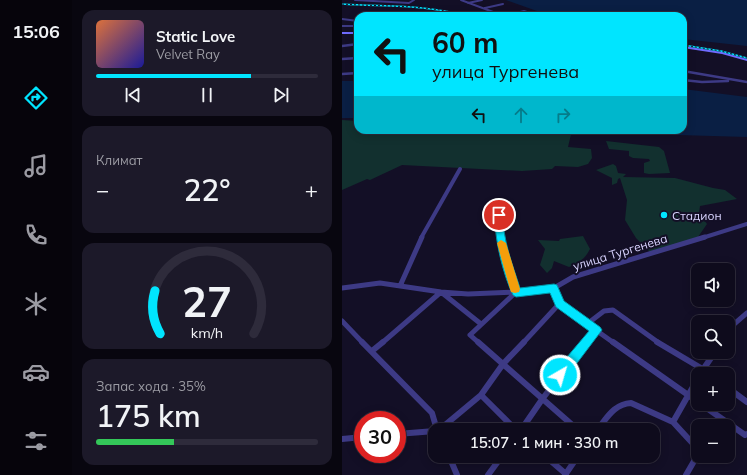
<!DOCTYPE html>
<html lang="ru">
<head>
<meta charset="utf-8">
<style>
	body { margin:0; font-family:Mulish,sans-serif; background:#1c1929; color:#f1f3f6; height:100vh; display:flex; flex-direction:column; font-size:15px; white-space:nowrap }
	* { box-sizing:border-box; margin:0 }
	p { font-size:13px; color:#9b9ba3 }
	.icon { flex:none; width:22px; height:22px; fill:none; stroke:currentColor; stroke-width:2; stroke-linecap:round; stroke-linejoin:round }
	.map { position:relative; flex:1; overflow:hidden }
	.details { display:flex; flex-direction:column; gap:10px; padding:10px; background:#08060f; width:270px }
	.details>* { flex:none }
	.top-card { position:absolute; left:12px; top:12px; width:333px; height:122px; border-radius:12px; box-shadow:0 2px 10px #0003,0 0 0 1px #2e2b3b; background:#00e5ff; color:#111; overflow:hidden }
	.fabs { position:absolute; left:349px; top:263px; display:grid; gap:8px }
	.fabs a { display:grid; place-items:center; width:44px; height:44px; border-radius:8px; background:#0e0b1c; box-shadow:0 2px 10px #0003,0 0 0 1px #2e2b3b; font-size:20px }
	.speed { position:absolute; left:12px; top:411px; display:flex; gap:8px; font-size:20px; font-weight:700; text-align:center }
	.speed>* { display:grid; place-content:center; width:52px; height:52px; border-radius:50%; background:#0e0b1c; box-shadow:0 2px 10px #0003,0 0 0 1px #2e2b3b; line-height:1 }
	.speed .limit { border:6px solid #d22; background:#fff; color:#111 }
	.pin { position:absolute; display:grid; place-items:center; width:34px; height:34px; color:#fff; margin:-17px; border:2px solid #fff; border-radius:50%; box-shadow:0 1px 4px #0007 }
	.me { position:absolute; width:44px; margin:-22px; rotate:38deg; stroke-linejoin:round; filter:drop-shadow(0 0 3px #0008) }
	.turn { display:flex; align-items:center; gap:14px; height:84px; padding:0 12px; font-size:18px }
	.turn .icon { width:52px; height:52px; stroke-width:2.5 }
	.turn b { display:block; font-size:28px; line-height:34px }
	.lanes { display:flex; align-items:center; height:38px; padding:0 12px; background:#0003; justify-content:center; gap:20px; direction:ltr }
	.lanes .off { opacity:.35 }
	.big { font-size:30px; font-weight:600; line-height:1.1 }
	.details .tile { flex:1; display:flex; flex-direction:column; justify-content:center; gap:6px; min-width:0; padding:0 14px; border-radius:12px; background:#1c1929 }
	.details .dial { align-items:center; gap:0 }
	.dial svg { height:104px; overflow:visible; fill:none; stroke:#2e2b3b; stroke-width:7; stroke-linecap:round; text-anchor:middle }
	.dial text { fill:#f1f3f6; stroke:none }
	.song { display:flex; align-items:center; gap:12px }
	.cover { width:48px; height:48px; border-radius:6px; background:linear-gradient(135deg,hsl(20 70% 55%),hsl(240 70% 35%)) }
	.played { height:4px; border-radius:2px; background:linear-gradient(90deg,#00e5ff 70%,#2e2b3b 70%) }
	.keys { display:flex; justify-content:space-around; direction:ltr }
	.heat { display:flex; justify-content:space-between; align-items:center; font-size:22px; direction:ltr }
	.charge { height:6px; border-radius:3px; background:linear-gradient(90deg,#34c759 35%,#2e2b3b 0) }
	.trip { position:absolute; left:86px; top:423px; width:232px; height:40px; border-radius:12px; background:#0e0b1c; box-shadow:0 2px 10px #0003,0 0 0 1px #2e2b3b; font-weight:600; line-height:40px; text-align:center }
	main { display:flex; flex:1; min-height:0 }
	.tabs { display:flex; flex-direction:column; width:72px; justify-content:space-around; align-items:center; background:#06040b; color:#9b9ba3 }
	.tabs .icon { width:28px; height:28px }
	.tabs .selected { color:#00e5ff }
	.tabs b { font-size:18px; color:#f1f3f6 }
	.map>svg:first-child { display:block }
	.green { fill:#12302f }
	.water { fill:#0a1f44 }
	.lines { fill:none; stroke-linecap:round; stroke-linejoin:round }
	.street-far4 { stroke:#3d3a85; stroke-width:2 }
	.street-far3 { stroke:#3d3a85; stroke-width:2.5 }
	.street-far2 { stroke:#3d3a85; stroke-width:4 }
	.street-far1 { stroke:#3d3a85; stroke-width:5 }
	.street { stroke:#3d3a85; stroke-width:6 }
	.secondary { fill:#6f6bff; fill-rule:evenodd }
	.rail-casing { stroke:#00e5ff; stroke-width:1.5 }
	.rail { stroke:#130f26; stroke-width:1; stroke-dasharray:2; stroke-linecap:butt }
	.route { fill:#00e5ff; stroke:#0095a6 }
	.slow { fill:#f59e0b }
	.poi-dot { fill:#00e5ff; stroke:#130f26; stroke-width:1.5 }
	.labels { text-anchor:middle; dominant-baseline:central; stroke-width:4; stroke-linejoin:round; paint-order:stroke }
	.poi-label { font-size:12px; fill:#d9d4ff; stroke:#130f26; text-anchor:start }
	.street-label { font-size:12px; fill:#d9d4ff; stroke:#130f26 }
</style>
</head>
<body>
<main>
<nav class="tabs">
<b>15:06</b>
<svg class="icon selected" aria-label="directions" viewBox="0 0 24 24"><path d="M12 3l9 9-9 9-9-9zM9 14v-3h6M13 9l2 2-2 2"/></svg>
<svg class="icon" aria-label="music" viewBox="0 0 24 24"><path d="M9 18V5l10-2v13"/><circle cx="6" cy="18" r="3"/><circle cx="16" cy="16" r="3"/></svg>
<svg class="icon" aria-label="phone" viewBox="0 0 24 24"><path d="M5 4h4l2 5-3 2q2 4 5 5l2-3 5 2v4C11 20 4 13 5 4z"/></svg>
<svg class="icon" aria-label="climate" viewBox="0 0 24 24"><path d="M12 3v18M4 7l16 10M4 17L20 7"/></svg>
<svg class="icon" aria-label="car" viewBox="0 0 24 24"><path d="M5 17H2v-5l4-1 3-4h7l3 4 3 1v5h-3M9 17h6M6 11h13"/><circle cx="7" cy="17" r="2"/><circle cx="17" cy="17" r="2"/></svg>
<svg class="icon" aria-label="filters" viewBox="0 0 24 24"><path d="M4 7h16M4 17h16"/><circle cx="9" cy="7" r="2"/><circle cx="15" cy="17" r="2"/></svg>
</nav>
<section class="details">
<div class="tile">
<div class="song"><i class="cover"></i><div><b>Static Love</b><p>Velvet Ray</p></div></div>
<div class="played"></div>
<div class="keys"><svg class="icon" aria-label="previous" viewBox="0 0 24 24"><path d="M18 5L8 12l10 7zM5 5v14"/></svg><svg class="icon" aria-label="pause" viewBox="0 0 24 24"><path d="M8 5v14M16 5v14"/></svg><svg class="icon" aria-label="next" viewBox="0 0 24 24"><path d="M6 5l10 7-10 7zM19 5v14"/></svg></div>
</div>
<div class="tile"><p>Климат</p>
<div class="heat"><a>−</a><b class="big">22°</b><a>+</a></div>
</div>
<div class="tile dial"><svg viewBox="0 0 100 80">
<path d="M14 69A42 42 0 1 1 86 69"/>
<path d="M14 69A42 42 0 0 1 10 36" stroke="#00e5ff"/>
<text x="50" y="56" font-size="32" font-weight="700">27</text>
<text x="50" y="72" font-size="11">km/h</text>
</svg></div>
<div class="tile"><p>Запас хода · 35%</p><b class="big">175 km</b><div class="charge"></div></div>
</section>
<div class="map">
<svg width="405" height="475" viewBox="0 0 405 475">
	<rect width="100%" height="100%" fill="#130f26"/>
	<path class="green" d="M0,120L16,121V130H230L226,147L249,149L250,158L246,164L236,167L213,166L210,169L180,171L60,165L28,180L25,179L0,190Z
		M264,141L317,147L322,151L328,173L307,174L302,173V163L308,161L307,159L291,158L287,156V151L267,149Z
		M271,164L274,166L276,173L284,174L281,177L333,178L371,188L383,190L395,199L358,206L357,213L365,224L356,237L309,253L294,238L283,220L285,200L278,178L276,179L275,183L270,185V178L254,170Z
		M241,236L248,249C243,259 237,263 227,267L212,261L210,268L205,273L198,265L203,249L196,240L217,241L218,239Z"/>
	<path class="water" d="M164,0H405V46L341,39V16H209Z
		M0,81H16V118H0Z
		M341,89L405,97V137L267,133L231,130H341Z"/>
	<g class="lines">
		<path class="street-far4" d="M13,0L67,3L72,0
			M119,0L162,16
			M126,3L140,0
			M143,8L161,4
			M162,16L182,11L197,16
			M0,19L16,21
			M0,26H16"/>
		<path class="street-far3" d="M0,46L16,44
			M0,59L16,58
			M341,71L405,82
			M0,74L16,73
			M341,80L360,82L386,81"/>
		<path class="street-far2" d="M157,215L159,238
			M79,238L118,169
			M360,238L405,224"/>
		<path class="street-far1" d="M58,286L80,237
			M0,288L38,283L99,292L126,294L174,292L212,288
			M0,321L21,343
			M245,324L262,311L271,310L317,343
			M386,332L391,325L405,313
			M40,343L99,292L139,324
			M137,343L128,335L174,292L159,237
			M181,343L217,304
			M244,343L254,330
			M272,343L217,304L212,288L231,277L363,237"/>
		<path class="street" d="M20,342L90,413L95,430
			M136,342L236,430
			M271,342L356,402
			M315,342L369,374
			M30,351L41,342
			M358,374L373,352
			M386,388L405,402
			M139,395L174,430
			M359,404L403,435L405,434
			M331,422L354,447L355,456L344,475
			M97,430L139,395L161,364L182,342
			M179,430L201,398L245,342
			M255,430C265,418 272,404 289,403L331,422L356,378
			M55,434L93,431
			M0,439L21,437
			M107,456L115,475
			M203,456L224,474
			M146,475L160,456
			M223,475L236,456"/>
		<path class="secondary" d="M0,32H16V34H0Z
			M341,46L380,52L405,59V61L380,54L341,48Z"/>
		<defs>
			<path id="rail" d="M0,4C42,7 84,4 125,16
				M41,12L84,16
				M341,45L379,51L405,58"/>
		</defs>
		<use href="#rail" class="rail-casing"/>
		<use href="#rail" class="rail"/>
	</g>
	<path class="route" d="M157,212L161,215C161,241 170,263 178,288L212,284L215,285L222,301L258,327L260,330L223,379L218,381L214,379L212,375L214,370L247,331L214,307L208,293L174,297L171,295C161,275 152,237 153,215Z"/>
	<path class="slow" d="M159,240L164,243L178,289L177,292L173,293L169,292L168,289L155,243Z"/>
	<circle class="poi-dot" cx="322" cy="215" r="4"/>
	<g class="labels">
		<g class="poi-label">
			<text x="330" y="215">Стадион</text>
		</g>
		<g class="street-label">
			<text transform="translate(278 252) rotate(-17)">улица Тургенева</text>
		</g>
	</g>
</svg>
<div class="fabs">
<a><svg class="icon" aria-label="sound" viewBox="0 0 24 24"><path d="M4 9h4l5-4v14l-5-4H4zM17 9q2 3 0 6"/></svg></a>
<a><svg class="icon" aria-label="search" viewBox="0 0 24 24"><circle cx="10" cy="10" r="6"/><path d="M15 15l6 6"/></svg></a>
<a>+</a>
<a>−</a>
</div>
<div class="speed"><div class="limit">30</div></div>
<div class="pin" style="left:157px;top:215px;background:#d93025"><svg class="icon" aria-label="arrive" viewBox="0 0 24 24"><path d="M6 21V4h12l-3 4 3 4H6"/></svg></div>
<svg class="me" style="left:218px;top:375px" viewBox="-20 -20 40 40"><circle r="17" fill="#00e5ff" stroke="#fff" stroke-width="3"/><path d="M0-11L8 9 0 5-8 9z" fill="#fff"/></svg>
<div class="trip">15:07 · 1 мин · 330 m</div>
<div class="top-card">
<div class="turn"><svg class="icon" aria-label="left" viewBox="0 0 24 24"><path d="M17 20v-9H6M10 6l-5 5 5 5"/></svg><div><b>60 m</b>улица Тургенева</div></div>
<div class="lanes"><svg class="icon" aria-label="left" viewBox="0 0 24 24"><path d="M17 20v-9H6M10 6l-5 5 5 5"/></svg><svg class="icon off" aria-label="ahead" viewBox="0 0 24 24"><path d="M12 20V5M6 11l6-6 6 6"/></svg><svg class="icon off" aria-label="right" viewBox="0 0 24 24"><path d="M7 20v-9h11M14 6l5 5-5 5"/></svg></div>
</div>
</div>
</main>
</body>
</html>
